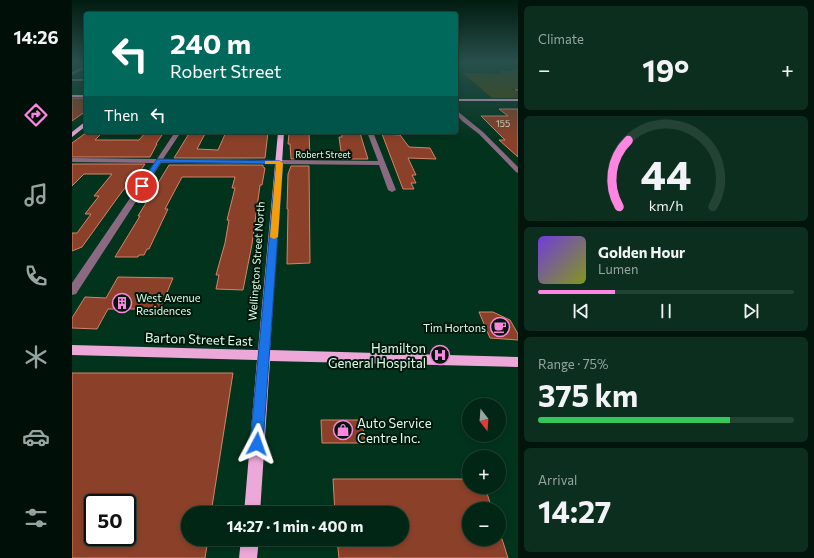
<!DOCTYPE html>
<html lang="en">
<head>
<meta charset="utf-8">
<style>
	body { margin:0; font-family:Commissioner,sans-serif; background:#0c2e1f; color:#f1f3f6; height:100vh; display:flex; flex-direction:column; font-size:15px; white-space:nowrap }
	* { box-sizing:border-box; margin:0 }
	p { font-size:13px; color:#96a5a1 }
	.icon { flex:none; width:22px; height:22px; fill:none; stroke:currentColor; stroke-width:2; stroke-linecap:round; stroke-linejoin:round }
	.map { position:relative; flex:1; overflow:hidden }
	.side { display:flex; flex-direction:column; gap:6px; padding:6px; background:#01150c; width:296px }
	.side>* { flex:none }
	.banner { position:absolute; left:12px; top:12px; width:374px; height:122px; border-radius:4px; box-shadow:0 2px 6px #0003,0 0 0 1px #234335; background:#00695c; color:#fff; overflow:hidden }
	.needle { width:26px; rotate:163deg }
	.controls { position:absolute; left:390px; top:398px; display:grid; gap:8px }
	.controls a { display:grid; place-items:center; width:44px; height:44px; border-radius:50%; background:#022616; box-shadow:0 2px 6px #0003,0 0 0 1px #234335; font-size:20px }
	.speed { position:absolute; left:12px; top:494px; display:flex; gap:8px; font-size:20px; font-weight:700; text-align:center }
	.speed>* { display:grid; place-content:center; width:52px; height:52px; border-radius:50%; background:#022616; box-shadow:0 2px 6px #0003,0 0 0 1px #234335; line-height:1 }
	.speed .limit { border:2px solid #111; border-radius:6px; background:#fff; color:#111 }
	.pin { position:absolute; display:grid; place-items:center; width:34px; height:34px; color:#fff; margin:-17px; border:2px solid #fff; border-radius:50%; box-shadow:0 1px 4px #0007 }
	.me { position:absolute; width:44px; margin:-22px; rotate:4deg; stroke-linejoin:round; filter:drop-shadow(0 0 3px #0008) }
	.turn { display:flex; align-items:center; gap:14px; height:84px; padding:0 20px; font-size:18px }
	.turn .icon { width:52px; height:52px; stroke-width:2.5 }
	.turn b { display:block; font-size:28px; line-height:34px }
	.then { display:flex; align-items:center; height:38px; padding:0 20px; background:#0003; gap:8px; font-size:15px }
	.big { font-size:30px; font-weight:700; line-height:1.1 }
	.side .tile { flex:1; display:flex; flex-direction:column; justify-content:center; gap:6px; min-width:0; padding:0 14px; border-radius:6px; background:#0c2e1f }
	.side .dial { align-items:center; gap:0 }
	.dial svg { height:104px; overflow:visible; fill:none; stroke:#234335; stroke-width:7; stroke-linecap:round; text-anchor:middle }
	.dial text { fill:#f1f3f6; stroke:none }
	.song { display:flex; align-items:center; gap:12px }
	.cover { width:48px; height:48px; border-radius:6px; background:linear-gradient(135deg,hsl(260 70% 55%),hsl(70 70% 35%)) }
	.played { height:4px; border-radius:2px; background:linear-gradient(90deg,#fe85e0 30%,#234335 30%) }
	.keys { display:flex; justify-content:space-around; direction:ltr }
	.heat { display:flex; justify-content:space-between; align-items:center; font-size:22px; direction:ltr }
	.charge { height:6px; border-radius:3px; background:linear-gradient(90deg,#34c759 75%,#234335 0) }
	.trip { position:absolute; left:109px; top:506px; width:228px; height:40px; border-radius:20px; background:#022616; box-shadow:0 2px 6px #0003,0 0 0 1px #234335; font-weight:700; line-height:40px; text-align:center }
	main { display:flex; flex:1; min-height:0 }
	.menu { display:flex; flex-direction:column; width:72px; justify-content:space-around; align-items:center; background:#010f09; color:#96a5a1 }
	.menu .icon { width:28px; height:28px }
	.menu .on { color:#fe85e0 }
	.menu b { font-size:18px; color:#f1f3f6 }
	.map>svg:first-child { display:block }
	.green { fill:#4f440a }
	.building { fill:#8b4029; stroke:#d6836a; fill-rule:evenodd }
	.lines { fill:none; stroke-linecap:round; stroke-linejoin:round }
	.minor { fill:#8b6a81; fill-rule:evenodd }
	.major { fill:#eca8d9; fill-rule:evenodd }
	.route { fill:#1a73e8; stroke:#114b97 }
	.slow { fill:#f59e0b }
	.labels { text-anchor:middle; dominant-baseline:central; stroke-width:4; stroke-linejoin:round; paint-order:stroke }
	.number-label { font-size:9px; fill:#c8ceb9 }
	.far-street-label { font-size:9px; fill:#ddfee9; stroke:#00180b }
	.street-label { font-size:11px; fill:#ddfee9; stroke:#00180b }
	.poi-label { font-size:11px; fill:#ddfee9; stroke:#00180b; text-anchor:start }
	.near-street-label { font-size:13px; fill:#ddfee9; stroke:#00180b }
	.near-poi-label { font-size:13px; fill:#ddfee9; stroke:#00180b; text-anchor:end }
</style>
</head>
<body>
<main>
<nav class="menu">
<b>14:26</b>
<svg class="icon on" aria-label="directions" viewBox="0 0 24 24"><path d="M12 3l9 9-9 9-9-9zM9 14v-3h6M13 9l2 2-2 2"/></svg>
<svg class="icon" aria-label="music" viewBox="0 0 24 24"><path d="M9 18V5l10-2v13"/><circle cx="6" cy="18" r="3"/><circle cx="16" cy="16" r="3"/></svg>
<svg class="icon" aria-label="phone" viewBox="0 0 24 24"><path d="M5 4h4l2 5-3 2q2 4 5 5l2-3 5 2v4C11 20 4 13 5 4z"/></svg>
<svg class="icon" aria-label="climate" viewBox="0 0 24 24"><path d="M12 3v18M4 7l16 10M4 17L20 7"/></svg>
<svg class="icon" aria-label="car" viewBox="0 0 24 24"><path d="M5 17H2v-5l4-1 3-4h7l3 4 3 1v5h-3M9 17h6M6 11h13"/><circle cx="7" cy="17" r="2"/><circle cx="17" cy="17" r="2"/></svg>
<svg class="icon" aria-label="filters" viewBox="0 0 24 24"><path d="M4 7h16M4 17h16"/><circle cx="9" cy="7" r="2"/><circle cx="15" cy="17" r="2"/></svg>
</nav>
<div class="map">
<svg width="446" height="558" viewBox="0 0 446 558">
	<rect width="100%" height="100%" fill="#02331d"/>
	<path class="green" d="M439,69H446V89H439L446,92V98H420L391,73L430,74L427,71H441Z"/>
	<path class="building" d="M0,98H14V111L0,121Z
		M427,109H446V157L427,140H433L409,116H436Z
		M15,132H31L23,140H67L74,132H92L84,144H85L78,157H0V143Z
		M118,132H134L125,149L146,150L154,132H196L193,158H102Z
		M237,132L238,158L219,159L218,144H216L217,133Z
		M274,132H287L288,133L296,159H270L267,137H270V134H274Z
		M310,134L328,135L337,147L358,148L364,159L336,158L344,175H340L344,183H339L342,189H331Z
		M0,164H73L65,176H62L46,197L10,247L0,251V233H5L19,214H13L27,196H22L40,174H12L0,186Z
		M97,165H191V167L193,168L190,185H188L180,244L171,290L144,289L147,275H144L153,243L157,220H155L163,188H160L163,177H110L93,209H96L77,249H75L72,255H67L66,257H43L68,216H66Z
		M219,166H237L238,263L215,264L216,209H215L216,174Z
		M46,277L101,278L88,309H36L25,329L0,328V318L13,297L34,298Z
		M407,312H421L438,320L446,334V340L418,338Z
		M0,373H161L139,513H116V539H136L133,558H0ZM21,503H55V537H21Z
		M249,420H290L293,443H250Z
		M261,479H397V487H413L420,509H397V539H430L436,558H267L265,539H330V513H263Z"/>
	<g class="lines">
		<path class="minor" d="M14,65V68L0,75V72Z
			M0,79H14V81H0Z
			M443,89H446V91H443Z
			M384,110L411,132L446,167V173L444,172L407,134L390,121L384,114Z
			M103,132H109L91,159L306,161L295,132H301L324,190L320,192L316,190L307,165L89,163L4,294L0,295V283L82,163L0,162V158L85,159Z"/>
		<path class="major" d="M0,95H14V97H0Z
			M384,99H446V101H384Z
			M14,121V126L0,137V132Z
			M206,132H212L198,350L446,357V367L198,361L188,513H172L185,360L0,355V345L186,350Z
			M169,539H187L185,558H167Z"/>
	</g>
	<linearGradient id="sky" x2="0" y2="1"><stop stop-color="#011c10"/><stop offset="0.44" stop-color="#28504c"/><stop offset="1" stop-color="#28504c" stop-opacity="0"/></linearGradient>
	<rect width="446" height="140" fill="url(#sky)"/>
	<path class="route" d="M85,159L208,161L211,163L191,444L190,449L185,451L180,449L178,444L204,164L89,162L72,187H68L67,186Z"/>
	<path class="slow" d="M193,161H208L211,163L206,237L202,239L198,237L204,164H193Z"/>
	<defs>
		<symbol id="building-ring" viewBox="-11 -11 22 22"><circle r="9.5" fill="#00180b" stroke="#fe85e0" stroke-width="1.5"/><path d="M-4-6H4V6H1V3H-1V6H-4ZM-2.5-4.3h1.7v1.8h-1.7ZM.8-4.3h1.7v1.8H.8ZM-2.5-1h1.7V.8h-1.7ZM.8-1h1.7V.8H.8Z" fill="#fe85e0"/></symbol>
		<symbol id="cafe-ring" viewBox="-11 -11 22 22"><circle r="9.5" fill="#00180b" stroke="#fe85e0" stroke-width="1.5"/><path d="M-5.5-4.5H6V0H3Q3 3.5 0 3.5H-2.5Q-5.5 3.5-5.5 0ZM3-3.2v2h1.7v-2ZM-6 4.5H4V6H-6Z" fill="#fe85e0"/></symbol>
		<symbol id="hospital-ring" viewBox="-11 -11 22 22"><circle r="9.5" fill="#00180b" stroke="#fe85e0" stroke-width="1.5"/><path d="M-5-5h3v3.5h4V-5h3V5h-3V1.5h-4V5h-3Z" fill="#fe85e0"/></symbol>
		<symbol id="shop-ring" viewBox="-11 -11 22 22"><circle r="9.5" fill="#00180b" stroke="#fe85e0" stroke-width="1.5"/><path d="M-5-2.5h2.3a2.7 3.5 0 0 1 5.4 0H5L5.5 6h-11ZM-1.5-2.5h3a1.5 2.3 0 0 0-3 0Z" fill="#fe85e0"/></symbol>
	</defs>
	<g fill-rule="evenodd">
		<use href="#building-ring" x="39" y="292" width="22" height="22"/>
		<use href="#cafe-ring" x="417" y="316" width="22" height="22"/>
		<use href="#hospital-ring" x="357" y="344" width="22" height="22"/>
		<use href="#shop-ring" x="260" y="419" width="22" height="22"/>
	</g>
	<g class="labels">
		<g class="number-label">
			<text x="431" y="123">155</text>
		</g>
		<g class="far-street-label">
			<text x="251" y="154">Robert Street</text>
		</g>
		<g class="street-label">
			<text transform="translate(184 261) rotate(-86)">Wellington Street North</text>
		</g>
		<g class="poi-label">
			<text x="64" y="297">West Avenue<tspan x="64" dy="13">Residences</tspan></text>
			<text x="414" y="327" text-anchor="end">Tim Hortons</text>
		</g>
		<g class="near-street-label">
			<text transform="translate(127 339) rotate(2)">Barton Street East</text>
		</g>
		<g class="near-poi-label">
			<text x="354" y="348">Hamilton<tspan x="354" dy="15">General Hospital</tspan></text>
			<text x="285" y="423" text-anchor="start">Auto Service<tspan x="285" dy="15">Centre Inc.</tspan></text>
		</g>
	</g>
</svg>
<div class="controls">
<a><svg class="needle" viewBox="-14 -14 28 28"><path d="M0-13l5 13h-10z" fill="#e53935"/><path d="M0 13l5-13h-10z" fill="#96a5a1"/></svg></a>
<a>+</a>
<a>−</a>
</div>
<div class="speed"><div class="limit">50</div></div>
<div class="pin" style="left:70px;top:186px;background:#d93025"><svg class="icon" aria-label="arrive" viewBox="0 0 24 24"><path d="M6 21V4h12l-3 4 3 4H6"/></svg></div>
<svg class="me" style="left:185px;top:444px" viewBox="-20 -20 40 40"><path d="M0-17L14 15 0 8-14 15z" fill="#1a73e8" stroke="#fff" stroke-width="4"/></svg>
<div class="trip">14:27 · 1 min · 400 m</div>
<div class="banner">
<div class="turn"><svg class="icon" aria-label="left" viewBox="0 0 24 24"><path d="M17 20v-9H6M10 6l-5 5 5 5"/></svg><div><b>240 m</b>Robert Street</div></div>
<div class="then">Then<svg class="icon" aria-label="left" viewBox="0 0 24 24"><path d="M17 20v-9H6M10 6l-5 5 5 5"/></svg></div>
</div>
</div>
<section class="side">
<div class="tile"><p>Climate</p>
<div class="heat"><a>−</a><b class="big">19°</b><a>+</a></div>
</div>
<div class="tile dial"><svg viewBox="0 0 100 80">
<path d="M14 69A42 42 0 1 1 86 69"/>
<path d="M14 69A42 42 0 0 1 21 18" stroke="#fe85e0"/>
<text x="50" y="56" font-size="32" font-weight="700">44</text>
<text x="50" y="72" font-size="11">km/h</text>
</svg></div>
<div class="tile">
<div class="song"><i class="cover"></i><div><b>Golden Hour</b><p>Lumen</p></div></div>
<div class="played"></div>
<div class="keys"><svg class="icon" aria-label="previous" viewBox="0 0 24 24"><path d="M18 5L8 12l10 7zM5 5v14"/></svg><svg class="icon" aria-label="pause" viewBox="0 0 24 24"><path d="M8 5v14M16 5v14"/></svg><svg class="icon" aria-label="next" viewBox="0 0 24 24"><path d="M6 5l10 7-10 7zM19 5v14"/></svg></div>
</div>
<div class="tile"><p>Range · 75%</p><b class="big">375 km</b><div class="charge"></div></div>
<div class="tile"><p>Arrival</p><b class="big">14:27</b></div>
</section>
</main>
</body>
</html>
